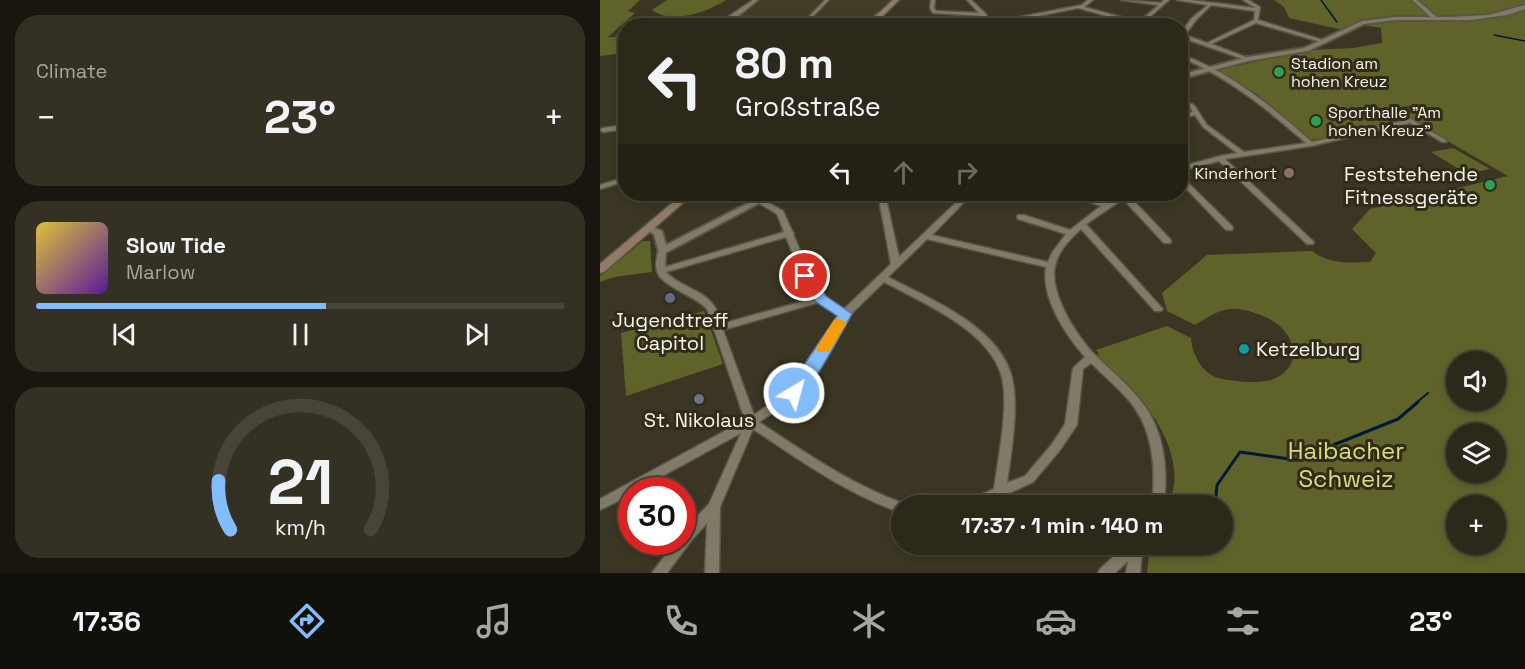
<!DOCTYPE html>
<html lang="en">
<head>
<meta charset="utf-8">
<style>
	body { margin:0; font-family:"Space Grotesk",sans-serif; background:#343023; color:#f1f3f6; height:100vh; display:flex; flex-direction:column; font-size:22px; white-space:nowrap }
	* { box-sizing:border-box; margin:0 }
	p { font-size:20px; color:#a6a6a2 }
	.icon { flex:none; width:33px; height:33px; fill:none; stroke:currentColor; stroke-width:2; stroke-linecap:round; stroke-linejoin:round }
	.map { position:relative; flex:1; overflow:hidden }
	.sheet { display:flex; flex-direction:column; gap:15px; padding:15px; background:#18160e; width:600px }
	.sheet>* { flex:none }
	.top-card { position:absolute; left:18px; top:18px; width:570px; height:183px; border-radius:24px; box-shadow:0 3px 9px #0003,0 0 0 2px #484439; background:#2c281a; color:#f1f3f6; overflow:hidden }
	.buttons { position:absolute; left:846px; top:351px; display:grid; gap:12px }
	.buttons a { display:grid; place-items:center; width:60px; height:60px; border-radius:50%; background:#2c281a; box-shadow:0 3px 9px #0003,0 0 0 2px #484439; font-size:30px }
	.speed { position:absolute; left:18px; top:477px; display:flex; gap:12px; font-size:30px; font-weight:700; text-align:center }
	.speed>* { display:grid; place-content:center; width:78px; height:78px; border-radius:50%; background:#2c281a; box-shadow:0 3px 9px #0003,0 0 0 2px #484439; line-height:1 }
	.speed .limit { border:9px solid #d22; background:#fff; color:#111 }
	.pin { position:absolute; display:grid; place-items:center; width:51px; height:51px; color:#fff; margin:-26px; border:3px solid #fff; border-radius:50%; box-shadow:0 2px 6px #0007 }
	.me { position:absolute; width:66px; margin:-33px; rotate:37deg; stroke-linejoin:round; filter:drop-shadow(0 0 4px #0008) }
	.turn { display:flex; align-items:center; gap:21px; height:126px; padding:0 18px; font-size:27px }
	.turn .icon { width:78px; height:78px; stroke-width:2.5 }
	.turn b { display:block; font-size:42px; line-height:51px }
	.lanes { display:flex; align-items:center; height:57px; padding:0 18px; background:#0003; justify-content:center; gap:30px; direction:ltr }
	.lanes .off { opacity:.35 }
	.big { font-size:45px; font-weight:600; line-height:1.1 }
	.sheet .card { flex:1; display:flex; flex-direction:column; justify-content:center; gap:9px; min-width:0; padding:0 21px; border-radius:24px; background:#343023 }
	.sheet .dial { align-items:center; gap:0 }
	.dial svg { height:156px; overflow:visible; fill:none; stroke:#484439; stroke-width:7; stroke-linecap:round; text-anchor:middle }
	.dial text { fill:#f1f3f6; stroke:none }
	.song { display:flex; align-items:center; gap:18px }
	.cover { width:72px; height:72px; border-radius:9px; background:linear-gradient(135deg,hsl(50 70% 55%),hsl(270 70% 35%)) }
	.played { height:6px; border-radius:3px; background:linear-gradient(90deg,#83bcfb 55%,#484439 55%) }
	.keys { display:flex; justify-content:space-around; direction:ltr }
	.heat { display:flex; justify-content:space-between; align-items:center; font-size:33px; direction:ltr }
	.trip { position:absolute; left:291px; top:495px; width:342px; height:60px; border-radius:30px; background:#2c281a; box-shadow:0 3px 9px #0003,0 0 0 2px #484439; font-weight:600; line-height:60px; text-align:center }
	.tabs { display:flex; height:96px; justify-content:space-around; align-items:center; background:#12100a; color:#a6a6a2 }
	.tabs .icon { width:42px; height:42px }
	.tabs .on { color:#83bcfb }
	.tabs b { font-size:27px; color:#f1f3f6 }
	main { display:flex; flex:1; min-height:0 }
	.map>svg:first-child { display:block }
	.built { fill:#413c22 }
	.green { fill:#5f632a; fill-rule:evenodd }
	.lines { fill:none; stroke-linecap:round; stroke-linejoin:round }
	.stream-far2 { stroke:#001939; stroke-width:1.5 }
	.stream-far1 { stroke:#001939; stroke-width:2 }
	.stream { stroke:#001939; stroke-width:3 }
	.minor-casing { stroke:#595545; stroke-width:3 }
	.tertiary-casing { stroke:#595545; stroke-width:4 }
	.secondary-casing { stroke:#595545; stroke-width:3 }
	.minor { fill:#7f7b66; fill-rule:evenodd }
	.tertiary { fill:#7f7b66; fill-rule:evenodd }
	.secondary { fill:#937a67; fill-rule:evenodd }
	.route { fill:#83bcfb; stroke:#557aa3; stroke-width:1.5 }
	.slow { fill:#f59e0b }
	.leisure-dot { fill:#2e9e5b; stroke:#302c19; stroke-width:2 }
	.education-dot { fill:#8d6e63; stroke:#302c19; stroke-width:2 }
	.service-dot { fill:#5c6f8a; stroke:#302c19; stroke-width:2 }
	.culture-dot { fill:#0f9aa8; stroke:#302c19; stroke-width:2 }
	.worship-dot { fill:#6b7280; stroke:#302c19; stroke-width:2 }
	.labels { text-anchor:middle; dominant-baseline:central; stroke-width:6; stroke-linejoin:round; paint-order:stroke }
	.far-poi-label { font-size:16px; fill:#f7f5e9; stroke:#302c19; text-anchor:start }
	.poi-label { font-size:20px; fill:#f7f5e9; stroke:#302c19 }
	.near-park-label { font-size:24px; fill:#d6dd7e; stroke:#302c19 }
</style>
</head>
<body>
<main>
<section class="sheet">
<div class="card"><p>Climate</p>
<div class="heat"><a>−</a><b class="big">23°</b><a>+</a></div>
</div>
<div class="card">
<div class="song"><i class="cover"></i><div><b>Slow Tide</b><p>Marlow</p></div></div>
<div class="played"></div>
<div class="keys"><svg class="icon" aria-label="previous" viewBox="0 0 24 24"><path d="M18 5L8 12l10 7zM5 5v14"/></svg><svg class="icon" aria-label="pause" viewBox="0 0 24 24"><path d="M8 5v14M16 5v14"/></svg><svg class="icon" aria-label="next" viewBox="0 0 24 24"><path d="M6 5l10 7-10 7zM19 5v14"/></svg></div>
</div>
<div class="card dial"><svg viewBox="0 0 100 80">
<path d="M14 69A42 42 0 1 1 86 69"/>
<path d="M14 69A42 42 0 0 1 8 44" stroke="#83bcfb"/>
<text x="50" y="56" font-size="32" font-weight="700">21</text>
<text x="50" y="72" font-size="11">km/h</text>
</svg></div>
</section>
<div class="map">
<svg width="925" height="573" viewBox="0 0 925 573">
	<rect width="100%" height="100%" fill="#3a3623"/>
	<path class="built" d="M158,0H296L268,25H202L208,20L130,18Z"/>
	<path class="green" d="M0,0H40L28,11L35,13L8,37H25V53L0,56Z
		M67,0H126C107,12 72,25 52,10Z
		M674,0H925V573H547L550,545L622,544V506L568,505C589,462 555,413 526,382L520,384L491,357L499,354L496,350L567,326L591,338C592,352 599,368 613,376C626,382 663,385 676,378C709,360 690,326 663,316C631,304 624,307 595,325L567,311L562,293L607,255L712,251C728,264 751,263 770,262L776,253L752,229L770,209L908,176L809,119L810,106L774,110L791,123L749,134L711,140L658,95L617,70L712,50L753,48L782,43L781,28L756,24L743,30L689,18L684,7ZM856,362H896V400H856ZM856,434H896V472H856ZM856,506H896V544H856Z
		M121,18L114,25H42L50,19Z
		M853,148L890,169L867,174L831,152Z
		M43,241H50L52,272L14,277L0,282V276Z
		M104,311L123,364L26,396L21,333Z"/>
	<g class="lines">
		<path class="stream-far2" d="M721,0L737,22
			M894,35L925,41"/>
		<path class="stream-far1" d="M816,403L828,393"/>
		<path class="stream" d="M615,506L617,485L640,452L696,460L798,419L818,402"/>
		<defs>
			<path id="minor" d="M153,0H158L137,17L208,18L225,0H229L206,23L204,22L205,20L133,19L125,26H119L128,17Z
				M331,0H335L334,8L336,11L379,13L367,0H371L386,14L390,26H385L382,16L333,13L330,8Z
				M488,0H493L484,7L539,22L559,5L521,0L561,3L564,0H569L543,23L551,26H535L536,24L478,8L418,20L416,22V26H411V21L415,18L482,5Z
				M577,0H590L656,8L643,0H648L660,7L658,20L726,41L721,42L656,23L611,44L651,59L646,60L580,37V34L592,18L608,5ZM611,5L655,11L654,20L607,43L585,35L596,20Z
				M812,0H817L838,18V20H834Z
				M20,34H26V37H18L17,36Z
				M580,54C631,72 672,107 712,142L811,119L847,141L846,142H842L810,123L711,146L625,159L714,242L713,244H707L619,161L580,171V167L620,156L637,153L603,127L595,115L580,119V115L593,112L590,107L580,103V99L594,105L607,125L644,152L706,143C667,109 628,77 580,57Z
				M26,101V105L20,106L17,104Z
				M26,125V129L3,132L0,130L3,128Z
				M580,175L632,226L633,228L632,230H626L580,182Z
				M26,177V181L0,189V185Z
				M147,194H154L183,211L192,231L194,233L193,234L216,288L224,297L244,309L291,264L278,194H285L299,257L365,194H372L332,235L448,262L452,253L466,234L418,219L417,217L418,215H424L470,230L501,206L472,196V194H481L507,202L521,194H529V196L570,239L571,241L570,243H564L523,199L486,224L561,307L563,309L561,311H555L481,229C470,239 458,251 455,266C449,294 477,336 495,355C515,375 537,391 551,416C566,444 567,475 564,506H552C556,470 554,432 531,403C519,388 504,376 491,363L483,369L477,425L460,450L433,482L382,506H362L364,502L394,489C398,458 410,403 401,374C387,329 321,302 284,282L249,316L211,379L198,396L159,422C206,453 253,486 306,504L307,506H302V513C247,494 201,461 153,429L120,507L119,573H105L107,523L91,541L67,573H52L75,542H82V532L109,504L141,433L37,490H32V494L0,510V499L145,420L107,309C95,295 61,287 57,271C55,265 57,257 58,251L62,248L66,251L65,267L184,232L177,214L147,196ZM186,237L207,289L215,298L121,324C119,318 118,311 114,306C103,289 79,287 66,272ZM327,239L446,267C441,298 465,334 485,357L473,368L465,424L452,444L425,476L407,483C411,453 420,403 411,374C396,325 330,299 288,277ZM220,302L240,315L203,373L190,390L154,415L123,330Z
				M527,544H543L540,573H526L528,561L515,573H498L500,569Z"/>
			<path id="tertiary" d="M925,5V9L907,15L871,20H795L764,24L708,51L648,61L580,79V75L648,57L704,48L762,21L795,17H852L889,15Z
				M278,14L280,15L297,26H290L276,17L275,16Z
				M166,194H176L65,253H59L54,234L45,229L50,226L62,231L66,245Z"/>
			<path id="secondary" d="M293,0H299L272,26H265Z
				M83,194H93L4,272L0,273V264Z"/>
		</defs>
		<use href="#minor" class="minor-casing"/>
		<use href="#tertiary" class="tertiary-casing"/>
		<use href="#secondary" class="secondary-casing"/>
		<use href="#minor" class="minor"/>
		<use href="#tertiary" class="tertiary"/>
		<use href="#secondary" class="secondary"/>
	</g>
	<path class="route" d="M205,272L210,273L226,296L252,314C241,332 212,393 194,398L185,393L237,316L216,302L198,276Z"/>
	<path class="slow" d="M239,318L247,323L229,352H218L216,348L218,345L234,320Z"/>
	<g class="leisure-dot">
		<circle cx="679" cy="72" r="6"/>
		<circle cx="716" cy="121" r="6"/>
		<circle cx="890" cy="185" r="6"/>
	</g>
	<circle class="education-dot" cx="689" cy="173" r="6"/>
	<circle class="service-dot" cx="70" cy="298" r="6"/>
	<circle class="culture-dot" cx="644" cy="349" r="6"/>
	<circle class="worship-dot" cx="99" cy="399" r="6"/>
	<g class="labels">
		<g class="far-poi-label">
			<text x="691" y="63">Stadion am<tspan x="691" dy="18">hohen Kreuz</tspan></text>
			<text x="728" y="112">Sporthalle "Am<tspan x="728" dy="18">hohen Kreuz"</tspan></text>
			<text x="677" y="173" text-anchor="end">Kinderhort</text>
		</g>
		<g class="poi-label">
			<text x="878" y="174" text-anchor="end">Feststehende<tspan x="878" dy="23">Fitnessgeräte</tspan></text>
			<text x="70" y="320">Jugendtreff<tspan x="70" dy="23">Capitol</tspan></text>
			<text x="656" y="349" text-anchor="start">Ketzelburg</text>
			<text x="99" y="420">St. Nikolaus</text>
		</g>
		<g class="near-park-label">
			<text x="746" y="450">Haibacher<tspan x="746" dy="28">Schweiz</tspan></text>
		</g>
	</g>
</svg>
<div class="buttons">
<a><svg class="icon" aria-label="sound" viewBox="0 0 24 24"><path d="M4 9h4l5-4v14l-5-4H4zM17 9q2 3 0 6"/></svg></a>
<a><svg class="icon" aria-label="layers" viewBox="0 0 24 24"><path d="M12 4l9 5-9 5-9-5zM3 14l9 5 9-5"/></svg></a>
<a>+</a>
</div>
<div class="speed"><div class="limit">30</div></div>
<div class="pin" style="left:205px;top:276px;background:#d93025"><svg class="icon" aria-label="arrive" viewBox="0 0 24 24"><path d="M6 21V4h12l-3 4 3 4H6"/></svg></div>
<svg class="me" style="left:194px;top:393px" viewBox="-20 -20 40 40"><circle r="17" fill="#83bcfb" stroke="#fff" stroke-width="3"/><path d="M0-11L8 9 0 5-8 9z" fill="#fff"/></svg>
<div class="trip">17:37 · 1 min · 140 m</div>
<div class="top-card">
<div class="turn"><svg class="icon" aria-label="left" viewBox="0 0 24 24"><path d="M17 20v-9H6M10 6l-5 5 5 5"/></svg><div><b>80 m</b>Großstraße</div></div>
<div class="lanes"><svg class="icon" aria-label="left" viewBox="0 0 24 24"><path d="M17 20v-9H6M10 6l-5 5 5 5"/></svg><svg class="icon off" aria-label="ahead" viewBox="0 0 24 24"><path d="M12 20V5M6 11l6-6 6 6"/></svg><svg class="icon off" aria-label="right" viewBox="0 0 24 24"><path d="M7 20v-9h11M14 6l5 5-5 5"/></svg></div>
</div>
</div>
</main>
<nav class="tabs">
<b>17:36</b>
<svg class="icon on" aria-label="directions" viewBox="0 0 24 24"><path d="M12 3l9 9-9 9-9-9zM9 14v-3h6M13 9l2 2-2 2"/></svg>
<svg class="icon" aria-label="music" viewBox="0 0 24 24"><path d="M9 18V5l10-2v13"/><circle cx="6" cy="18" r="3"/><circle cx="16" cy="16" r="3"/></svg>
<svg class="icon" aria-label="phone" viewBox="0 0 24 24"><path d="M5 4h4l2 5-3 2q2 4 5 5l2-3 5 2v4C11 20 4 13 5 4z"/></svg>
<svg class="icon" aria-label="climate" viewBox="0 0 24 24"><path d="M12 3v18M4 7l16 10M4 17L20 7"/></svg>
<svg class="icon" aria-label="car" viewBox="0 0 24 24"><path d="M5 17H2v-5l4-1 3-4h7l3 4 3 1v5h-3M9 17h6M6 11h13"/><circle cx="7" cy="17" r="2"/><circle cx="17" cy="17" r="2"/></svg>
<svg class="icon" aria-label="filters" viewBox="0 0 24 24"><path d="M4 7h16M4 17h16"/><circle cx="9" cy="7" r="2"/><circle cx="15" cy="17" r="2"/></svg>
<b>23°</b>
</nav>
</body>
</html>
